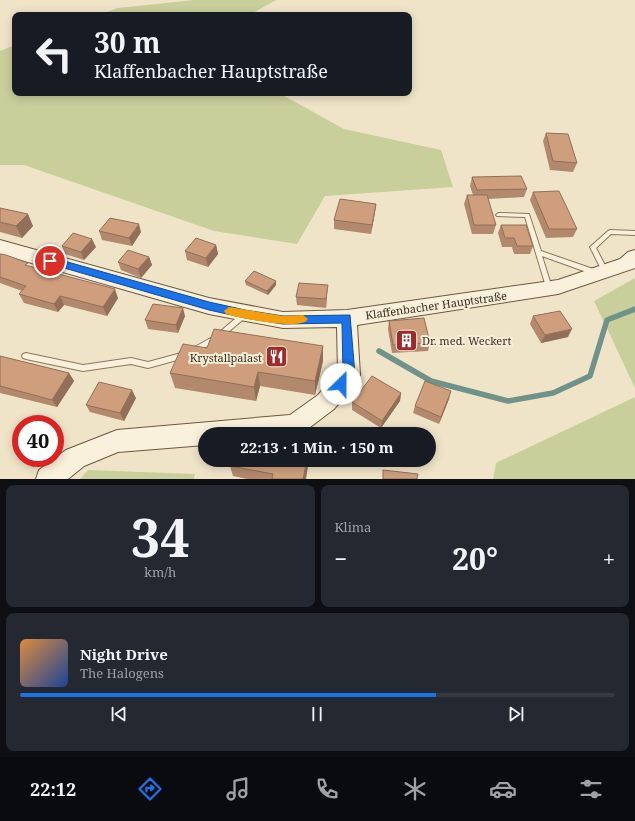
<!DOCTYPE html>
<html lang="de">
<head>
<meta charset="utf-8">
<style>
	body { margin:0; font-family:"Noto Serif",serif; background:#242831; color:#f1f3f6; height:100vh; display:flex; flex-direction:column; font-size:15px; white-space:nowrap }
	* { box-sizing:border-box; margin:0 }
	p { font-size:13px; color:#9ea1a6 }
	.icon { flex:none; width:22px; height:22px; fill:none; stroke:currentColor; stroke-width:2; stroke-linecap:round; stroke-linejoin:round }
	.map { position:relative; height:479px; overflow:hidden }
	.drawer { display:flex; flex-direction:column; gap:6px; padding:6px; background:#0d0f14; flex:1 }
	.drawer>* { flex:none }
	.top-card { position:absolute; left:12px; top:12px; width:400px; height:84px; border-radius:8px; box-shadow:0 2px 10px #0003; background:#171b24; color:#f1f3f6; overflow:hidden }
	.speed { position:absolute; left:12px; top:415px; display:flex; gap:8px; font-size:20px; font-weight:700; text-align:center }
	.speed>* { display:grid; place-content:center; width:52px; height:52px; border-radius:50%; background:#171b24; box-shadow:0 2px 10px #0003; line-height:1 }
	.speed .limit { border:6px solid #d22; background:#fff; color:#111 }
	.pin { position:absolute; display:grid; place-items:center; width:34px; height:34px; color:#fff; margin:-17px; border:2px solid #fff; border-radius:50%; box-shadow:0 1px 4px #0007 }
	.me { position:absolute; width:44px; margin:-22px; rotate:23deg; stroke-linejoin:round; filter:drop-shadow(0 0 3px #0008) }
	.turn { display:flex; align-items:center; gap:14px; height:84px; padding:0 16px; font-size:18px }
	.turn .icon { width:52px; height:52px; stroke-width:2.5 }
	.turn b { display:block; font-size:28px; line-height:34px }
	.big { font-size:30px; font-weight:700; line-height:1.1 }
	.drawer .card { flex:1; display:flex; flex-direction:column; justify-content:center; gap:6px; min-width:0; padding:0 14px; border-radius:8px; background:#242831 }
	.drawer .dial { align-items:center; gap:0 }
	.dial b { font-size:52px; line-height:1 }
	.song { display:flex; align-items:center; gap:12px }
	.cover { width:48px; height:48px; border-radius:6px; background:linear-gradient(135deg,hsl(30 70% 55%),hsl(220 70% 35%)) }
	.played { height:4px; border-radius:2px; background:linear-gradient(90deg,#1a73e8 70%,#363941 70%) }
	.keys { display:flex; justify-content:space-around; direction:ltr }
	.heat { display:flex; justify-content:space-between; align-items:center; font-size:22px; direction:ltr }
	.drawer .tiles { flex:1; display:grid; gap:6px; grid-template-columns:1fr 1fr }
	.card:last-child { grid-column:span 2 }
	.trip { position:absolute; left:198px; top:427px; width:238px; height:40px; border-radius:20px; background:#171b24; box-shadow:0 2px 10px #0003; font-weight:700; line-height:40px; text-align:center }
	.tab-bar { display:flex; height:64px; justify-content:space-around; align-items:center; background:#090b0e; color:#9ea1a6 }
	.tab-bar .icon { width:28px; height:28px }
	.tab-bar .on { color:#1a73e8 }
	.tab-bar b { font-size:18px; color:#f1f3f6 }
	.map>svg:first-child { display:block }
	.green { fill:#c9cf9b }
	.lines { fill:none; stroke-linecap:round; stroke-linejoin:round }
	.stream { stroke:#6f938a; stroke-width:5.5 }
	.lane-casing { stroke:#8d765c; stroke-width:2 }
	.secondary-casing { stroke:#6f573f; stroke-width:2 }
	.lane { fill:#faf1dc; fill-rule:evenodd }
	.secondary { fill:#faf1dc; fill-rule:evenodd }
	.wall { fill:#b2896c }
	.shaded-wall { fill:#916f58 }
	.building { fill:#cf9f7d; stroke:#916f58 }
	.route { fill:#1a73e8; stroke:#114b97 }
	.slow { fill:#f59e0b }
	.labels { text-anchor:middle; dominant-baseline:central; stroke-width:4; stroke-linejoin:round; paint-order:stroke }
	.street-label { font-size:11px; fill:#3d2e20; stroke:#f7eed8 }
	.poi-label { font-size:11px; fill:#3d2e20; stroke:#f7eed8; text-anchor:start }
</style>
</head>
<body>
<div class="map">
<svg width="635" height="479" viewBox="0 0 635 479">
	<rect width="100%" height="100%" fill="#f0e4c8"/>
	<path class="green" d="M194,0H276L249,15H98L118,8Z
		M15,45V93H279L344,129L441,150L453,187L325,196L297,244L214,231L24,165H0V51Z
		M635,278V388L594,301Z
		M635,397V479H493L496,463Z
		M88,470L195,474L194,479H80Z"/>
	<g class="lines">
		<path class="stream" d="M379,351L431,381L508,401L553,393L590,376L607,320L635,309"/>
		<defs>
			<path id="lane" d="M499,213L529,214L541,251L596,270L597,272L596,274H592L542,256L552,288L551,290H547L525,217L497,216L496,215L497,214Z
				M610,230L635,231V235L611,234L596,248L608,271L607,273H603L590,247L608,231Z
				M244,312L246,313L247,315L246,317L220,339L197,352L195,353L193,352L191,350L193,348L216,335L242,313Z
				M185,352L188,353L189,355L188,357L148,368L131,364L83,371L26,359L23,358L22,356L23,354L26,353L83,365L131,358L148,362Z"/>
			<path id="secondary" d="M0,240L209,298L283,312L347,310L558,280L620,259L628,252L635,250V268L558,294L357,325L360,375L357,382L334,409L301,434H205V445L118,452L84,466L68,479H36L39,470L66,450L117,430L290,415L318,395L338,372L337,327L283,328L209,314L0,254Z"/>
		</defs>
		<use href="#lane" class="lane-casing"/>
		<use href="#secondary" class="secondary-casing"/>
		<use href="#lane" class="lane"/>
		<use href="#secondary" class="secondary"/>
	</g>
	<path class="wall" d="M546,133L577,163L573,172L550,170L543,141Z
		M472,177L527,189L524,197L488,199L496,225L493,234H472L464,204L467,195H473L470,186Z
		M533,192L577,229L573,237L546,238L530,200Z
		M376,204L375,212L371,234L334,229V220Z
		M0,208L33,226L22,238L0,232Z
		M501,225L533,246L530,254H514L512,247H502L498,233Z
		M99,231L141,232L132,246L102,240Z
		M216,245L218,254L208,267L187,260L185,251Z
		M62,246L96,247L84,260L65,254Z
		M0,254L29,267L118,298L107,316L64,305L58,312L24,303L19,294L22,291L0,283Z
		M149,257L152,265L141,278L121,270L118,262Z
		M245,281L276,285L268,295L246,285Z
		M327,294L326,308L297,305L296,297Z
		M185,316L178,333L148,329L145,320Z
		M533,316L568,337L541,343L530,324Z
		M389,321L430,343L428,351L392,353L388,329Z
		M323,346V361L315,395L260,386L256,401L175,388L170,373L207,348Z
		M0,356L69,373L74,381L57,407L0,393Z
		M401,393L400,401L381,428L352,410V402Z
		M136,398L124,421L90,412L86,405Z
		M449,399L439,424L413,413L415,406Z
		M230,466L306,479H247L233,476Z"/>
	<path class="shaded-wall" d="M376,204L375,212L371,234L372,225Z
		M28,214L33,226L22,238L16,226Z
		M139,224L141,232L132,246L129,238Z
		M92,239L96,247L84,260L81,252Z
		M216,245L218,254L208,267L206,258Z
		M149,257L152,265L141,278L138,269Z
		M276,281V285L268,295L267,291Z
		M328,285L327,294L326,308V299Z
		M115,289L118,298L107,316L103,307Z
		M60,296L64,305L58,312L54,304Z
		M183,308L185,316L178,333L176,325Z
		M572,329L568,337L541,343L545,335Z
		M323,346V361L315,395V381Z
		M258,372L260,386L256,401L254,387Z
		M69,373L74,381L57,407L52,400Z
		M132,390L136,398L124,421L120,413Z
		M451,391L449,399L439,424L441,417Z
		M401,393L400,401L381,428L382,421Z
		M307,460H309L306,479H303Z"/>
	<path class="building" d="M546,133L568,134L577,163L553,161Z
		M521,176L527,189L477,190L472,177Z
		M559,191L577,229H549L533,192Z
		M467,195H487L496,225H474Z
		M340,199L376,204L372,225L334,220Z
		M0,208L28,214L16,226L0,222Z
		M110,218L139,224L129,238L99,231Z
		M501,225H526L533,246H517L514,238H505Z
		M73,233L92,239L81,252L62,246Z
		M196,238L216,245L206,258L185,251Z
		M128,250L149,257L138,269L118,262Z
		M0,254L6,255L28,263L25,265L115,289L103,307L60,296L54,304L19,294L26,286L0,277Z
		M254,271L276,281L267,291L245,281Z
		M299,283L328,285L326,299L296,297Z
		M153,304L183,308L176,325L145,320Z
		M560,311L572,329L545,335L533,316Z
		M424,318L430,343L393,345L389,321Z
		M214,329L323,346L315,381L258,372L254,387L170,373L183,344L207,348Z
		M0,356L69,373L52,400L0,386Z
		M372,376L401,393L382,421L352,402Z
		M425,381L451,391L441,417L415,406Z
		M99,382L132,390L120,413L86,405Z
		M238,433L246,434H238Z
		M231,460H307L303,479H272L273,474L230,466Z
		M383,470L418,474L417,479H383Z"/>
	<path class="route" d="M50,257L209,302L245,310L283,316L350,315L355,375L345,388L341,389L337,388L336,384L343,374L342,323L283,324L245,318L209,310L47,263L46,261Z"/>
	<path class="slow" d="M229,307L283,316L303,315L308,319C303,331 238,318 226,314L224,311Z"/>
	<defs>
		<symbol id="building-square" viewBox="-11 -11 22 22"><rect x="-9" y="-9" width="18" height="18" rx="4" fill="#9e2a2b" stroke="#f7eed8"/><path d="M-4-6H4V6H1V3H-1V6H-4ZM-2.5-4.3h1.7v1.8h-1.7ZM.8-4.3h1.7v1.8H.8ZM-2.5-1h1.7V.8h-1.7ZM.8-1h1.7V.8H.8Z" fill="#fff"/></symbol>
		<symbol id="restaurant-square" viewBox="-11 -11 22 22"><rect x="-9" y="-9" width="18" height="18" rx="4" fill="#9e2a2b" stroke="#f7eed8"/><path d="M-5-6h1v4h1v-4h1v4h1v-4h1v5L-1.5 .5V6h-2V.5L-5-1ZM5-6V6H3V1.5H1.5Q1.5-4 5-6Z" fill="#fff"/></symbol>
	</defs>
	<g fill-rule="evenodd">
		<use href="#building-square" x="394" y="328" width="25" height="25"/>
		<use href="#restaurant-square" x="264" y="344" width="25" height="25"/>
	</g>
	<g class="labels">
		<g class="street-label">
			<text transform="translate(436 305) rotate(-8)">Klaffenbacher Hauptstraße</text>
		</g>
		<g class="poi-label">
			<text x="422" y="340">Dr. med. Weckert</text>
			<text x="262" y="357" text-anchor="end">Krystallpalast</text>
		</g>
	</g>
</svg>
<div class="speed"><div class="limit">40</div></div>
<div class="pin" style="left:50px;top:261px;background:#d93025"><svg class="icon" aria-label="arrive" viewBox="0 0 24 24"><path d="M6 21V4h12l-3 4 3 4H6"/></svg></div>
<svg class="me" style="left:341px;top:384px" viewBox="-20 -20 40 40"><circle r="19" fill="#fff"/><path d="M0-13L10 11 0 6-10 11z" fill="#1a73e8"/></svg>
<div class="trip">22:13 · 1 Min. · 150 m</div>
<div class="top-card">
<div class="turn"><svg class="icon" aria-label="left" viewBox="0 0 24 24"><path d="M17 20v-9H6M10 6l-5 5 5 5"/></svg><div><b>30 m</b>Klaffenbacher Hauptstraße</div></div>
</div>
</div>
<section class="drawer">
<div class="tiles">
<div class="card dial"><b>34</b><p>km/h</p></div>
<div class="card"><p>Klima</p>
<div class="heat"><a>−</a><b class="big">20°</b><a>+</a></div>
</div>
<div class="card">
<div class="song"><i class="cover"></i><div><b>Night Drive</b><p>The Halogens</p></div></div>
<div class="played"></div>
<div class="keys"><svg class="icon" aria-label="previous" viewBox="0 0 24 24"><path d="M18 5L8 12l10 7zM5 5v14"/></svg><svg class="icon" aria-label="pause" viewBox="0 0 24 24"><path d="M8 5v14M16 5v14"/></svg><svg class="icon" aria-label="next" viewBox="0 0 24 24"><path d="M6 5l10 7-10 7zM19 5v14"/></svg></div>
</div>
</div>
</section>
<nav class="tab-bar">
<b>22:12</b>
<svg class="icon on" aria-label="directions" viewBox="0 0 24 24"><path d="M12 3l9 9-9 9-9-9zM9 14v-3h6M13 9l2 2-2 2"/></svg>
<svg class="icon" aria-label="music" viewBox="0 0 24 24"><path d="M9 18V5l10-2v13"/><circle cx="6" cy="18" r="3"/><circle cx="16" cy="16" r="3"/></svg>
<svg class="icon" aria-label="phone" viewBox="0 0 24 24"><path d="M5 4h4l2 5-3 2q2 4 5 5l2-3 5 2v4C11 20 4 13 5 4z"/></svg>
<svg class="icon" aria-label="climate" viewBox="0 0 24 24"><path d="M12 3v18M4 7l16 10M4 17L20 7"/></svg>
<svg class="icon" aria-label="car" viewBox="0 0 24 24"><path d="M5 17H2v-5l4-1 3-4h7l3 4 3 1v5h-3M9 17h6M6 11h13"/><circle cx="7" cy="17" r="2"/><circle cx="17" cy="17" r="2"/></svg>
<svg class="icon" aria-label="filters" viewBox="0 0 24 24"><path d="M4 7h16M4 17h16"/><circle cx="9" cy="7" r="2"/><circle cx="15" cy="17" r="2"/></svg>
</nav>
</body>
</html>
